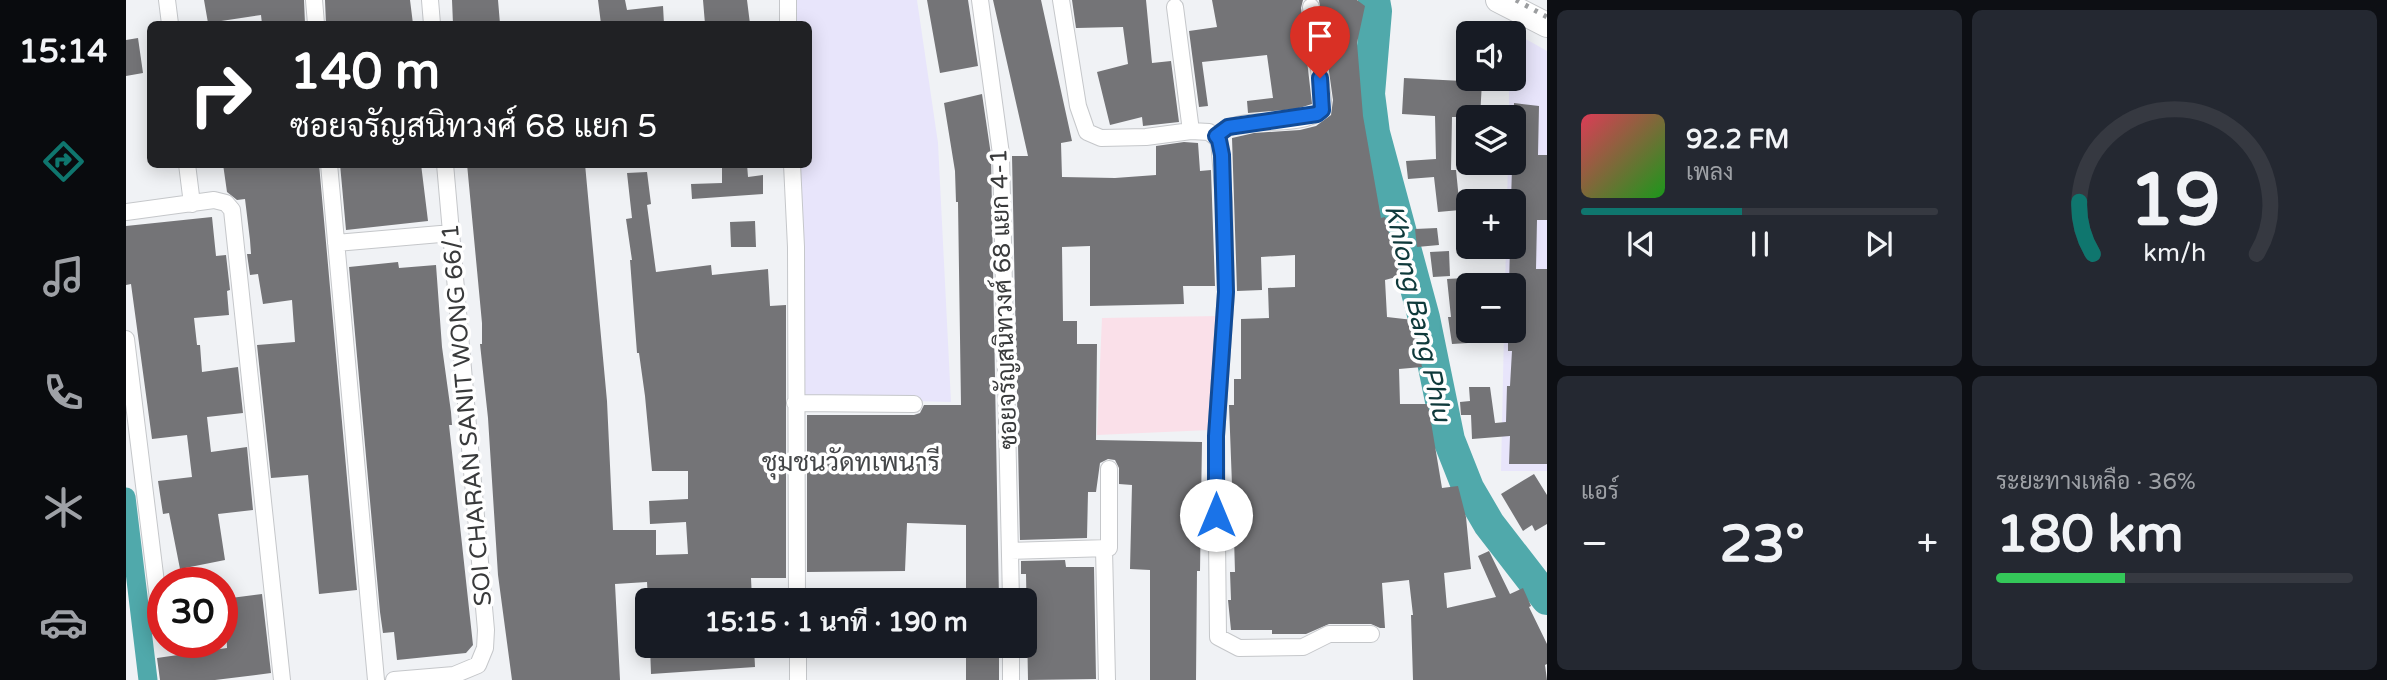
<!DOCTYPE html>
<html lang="th">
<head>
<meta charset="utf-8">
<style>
	body { margin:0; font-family:"Varela Round",Sarabun,sans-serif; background:#242831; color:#f1f3f6; height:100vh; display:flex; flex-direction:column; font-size:26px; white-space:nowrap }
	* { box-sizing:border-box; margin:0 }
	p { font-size:23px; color:#9ea1a6 }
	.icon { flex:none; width:38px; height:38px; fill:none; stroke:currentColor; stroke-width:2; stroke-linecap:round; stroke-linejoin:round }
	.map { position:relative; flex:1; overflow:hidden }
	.sheet { display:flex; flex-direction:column; gap:10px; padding:10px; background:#0d0f14; width:840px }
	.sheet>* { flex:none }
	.top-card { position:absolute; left:21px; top:21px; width:665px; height:147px; border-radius:10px; box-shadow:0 4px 18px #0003; background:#202124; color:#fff; overflow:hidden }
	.buttons { position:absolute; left:1330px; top:21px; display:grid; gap:14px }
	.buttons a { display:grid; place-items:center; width:70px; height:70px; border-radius:10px; background:#171b24; box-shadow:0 4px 18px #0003; font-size:35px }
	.speed { position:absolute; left:21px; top:567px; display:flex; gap:14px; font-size:35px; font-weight:700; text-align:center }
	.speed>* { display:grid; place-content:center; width:91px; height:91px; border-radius:50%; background:#171b24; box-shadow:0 4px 18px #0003; line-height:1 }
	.speed .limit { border:10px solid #d22; background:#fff; color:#111 }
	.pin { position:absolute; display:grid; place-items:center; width:60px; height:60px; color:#fff; margin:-72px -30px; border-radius:50% 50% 50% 0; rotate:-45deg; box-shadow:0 0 7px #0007 }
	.pin .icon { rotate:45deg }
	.me { position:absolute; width:77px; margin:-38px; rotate:0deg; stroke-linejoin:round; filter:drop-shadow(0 0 5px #0008) }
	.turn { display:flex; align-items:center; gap:24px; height:147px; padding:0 28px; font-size:32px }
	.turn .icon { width:91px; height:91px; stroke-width:2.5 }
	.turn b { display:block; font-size:49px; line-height:60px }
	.big { font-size:52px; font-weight:700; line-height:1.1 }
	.sheet .tile { flex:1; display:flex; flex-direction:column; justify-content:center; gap:10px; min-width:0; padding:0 24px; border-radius:10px; background:#242831 }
	.sheet .dial { align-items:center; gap:0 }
	.dial svg { height:182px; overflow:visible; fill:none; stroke:#363941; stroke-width:7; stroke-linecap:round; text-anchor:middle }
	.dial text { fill:#f1f3f6; stroke:none }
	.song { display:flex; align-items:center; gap:21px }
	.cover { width:84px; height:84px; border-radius:10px; background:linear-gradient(135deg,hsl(350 70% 55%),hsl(120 70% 35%)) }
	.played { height:7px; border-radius:4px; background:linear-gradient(90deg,#0f766e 45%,#363941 45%) }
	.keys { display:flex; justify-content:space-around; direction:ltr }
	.heat { display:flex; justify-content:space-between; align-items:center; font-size:38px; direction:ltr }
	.charge { height:10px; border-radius:5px; background:linear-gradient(90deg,#34c759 36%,#363941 0) }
	.sheet .tiles { flex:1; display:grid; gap:10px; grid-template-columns:repeat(2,1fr) }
	.trip { position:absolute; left:509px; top:588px; width:402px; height:70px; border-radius:10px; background:#171b24; box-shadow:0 4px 18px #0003; font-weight:700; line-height:70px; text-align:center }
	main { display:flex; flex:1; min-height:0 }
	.menu { display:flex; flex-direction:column; width:126px; justify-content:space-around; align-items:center; background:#090b0e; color:#9ea1a6 }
	.menu .icon { width:49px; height:49px }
	.menu .active { color:#0f766e }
	.menu b { font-size:32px; color:#f1f3f6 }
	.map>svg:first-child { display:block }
	.industrial { fill:#fae0e9 }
	.education { fill:#e8e5fb }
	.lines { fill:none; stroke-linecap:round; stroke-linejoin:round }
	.canal { stroke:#50a9ab; stroke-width:19 }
	.river { stroke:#50a9ab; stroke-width:32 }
	.building { fill:#747477 }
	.street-casing { stroke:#c5c7ca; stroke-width:18 }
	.primary-casing { stroke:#c5c7ca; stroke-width:26 }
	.street { stroke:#fff; stroke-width:16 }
	.primary { stroke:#fff; stroke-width:24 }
	.rail { stroke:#9c9ea0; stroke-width:5; stroke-dasharray:3.5 7; stroke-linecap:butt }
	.route-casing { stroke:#114b97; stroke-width:18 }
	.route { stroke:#1a73e8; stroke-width:12 }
	.labels { text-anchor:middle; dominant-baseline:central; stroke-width:7; stroke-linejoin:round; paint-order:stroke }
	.street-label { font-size:24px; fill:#393a3b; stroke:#fff }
	.water-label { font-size:26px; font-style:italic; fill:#0f3a3b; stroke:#fff }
	.neighbourhood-label { font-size:26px; fill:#444648; stroke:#fff }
</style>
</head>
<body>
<main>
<nav class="menu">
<b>15:14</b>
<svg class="icon active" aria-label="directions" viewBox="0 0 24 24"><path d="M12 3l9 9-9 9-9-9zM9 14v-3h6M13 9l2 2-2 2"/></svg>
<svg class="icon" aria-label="music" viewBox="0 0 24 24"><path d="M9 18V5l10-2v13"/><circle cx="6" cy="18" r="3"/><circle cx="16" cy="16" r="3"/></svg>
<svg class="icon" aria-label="phone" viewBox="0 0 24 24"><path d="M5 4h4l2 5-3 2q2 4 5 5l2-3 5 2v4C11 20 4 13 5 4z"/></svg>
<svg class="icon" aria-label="climate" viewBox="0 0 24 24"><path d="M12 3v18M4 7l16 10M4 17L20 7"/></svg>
<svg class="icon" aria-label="car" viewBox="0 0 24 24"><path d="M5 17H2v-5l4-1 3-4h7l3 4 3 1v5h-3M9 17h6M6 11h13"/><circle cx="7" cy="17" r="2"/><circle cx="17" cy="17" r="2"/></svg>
</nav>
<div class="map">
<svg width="1421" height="680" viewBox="0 0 1421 680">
	<rect width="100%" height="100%" fill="#f0f2f5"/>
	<path class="industrial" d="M1092,316L1084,430L971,435L976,318Z"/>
	<path class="education" d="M671,0H791L812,143L825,402L677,398L674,165L682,164V24H671Z
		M1384,30L1421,51V471H1375L1378,331H1388V285H1379L1380,247H1388V201H1381L1382,163H1388V117H1383V79H1388V33H1384Z"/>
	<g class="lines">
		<path class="canal" d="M0,497L22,680"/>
		<path class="river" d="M1248,0L1250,11L1243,94L1248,133L1298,318L1323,440L1342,488L1363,524L1421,599"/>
	</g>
	<path class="building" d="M78,0H178L179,24H136L135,15L82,23Z
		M199,0H284L287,24H200Z
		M326,0H372L374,24H327Z
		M472,0H499L501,10L537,6L538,24H475Z
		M577,0H621L624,24H579Z
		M801,0H842L852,66L814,73Z
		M867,0H915L946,141L935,143L936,177L989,178L1030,175V146L1058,142L1072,143L1074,171L1085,170L1089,286H1057L1058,304L964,306V246L936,247L937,321H951V344H971L970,440L1076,442L1074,571H1071L1070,680H1024V570L1004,569L1006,485L993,484V468L989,460L982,459L974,463L970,492H962L961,538L894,540L886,156H902Z
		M946,0H1020L1026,63L1045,61L1053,122L1017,126L1016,117L984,125L971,72L1002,64L997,27L950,28Z
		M1086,0H1177L1175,8L1186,104L1170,109L1122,113L1121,101L1147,98L1141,55L1076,62L1082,106L1073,107L1063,31L1091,27Z
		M1193,0H1231L1239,6L1231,43L1237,116L1255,218L1259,217L1274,276L1259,280L1261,317L1287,320L1296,367L1273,369L1274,404H1302L1316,488L1332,486L1340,517L1345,569L1318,573L1321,608L1370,597L1352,556L1363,551L1384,594L1397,588L1405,606L1403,607L1421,644V664L1419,665L1421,680H1287L1285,615H1287L1283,580L1256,583L1259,628H1254L1245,624H1203L1180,634H1146V630H1105L1102,600H1105L1104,572H1109L1108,538L1103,405H1108V379H1115V319L1143,318L1142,288L1169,287V255L1135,257L1136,290L1111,291L1106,138L1128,133L1174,130L1190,126L1205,115L1207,100Z
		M12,38L17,73L0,76V40Z
		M1278,78L1356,82L1354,117H1326L1325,170H1330L1334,210L1312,212L1308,177L1282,179L1280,161L1310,159L1309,116L1276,114Z
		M856,94L865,155L873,600H840V525L781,523L779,571L681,572V415H788L794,413L798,405H835L832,202H830L829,171L818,103Z
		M1388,103L1413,106L1412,155H1421V220H1411L1410,269H1421V464H1383L1384,436L1346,439L1345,415H1335L1334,402L1344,401L1343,387H1364L1369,423L1380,422L1381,386H1384L1386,351H1382V331H1388V285H1383L1384,247H1388V201H1385Z
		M97,164H193L231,590L193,594L182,475L145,478L131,345L169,342L166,300L137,304L132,274L124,275L121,254H125L124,240L119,199L111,200L101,192Z
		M214,164H295L302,221L220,230Z
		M341,164H459L481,401L487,530H530V555L562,554L560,522L524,524L523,501L562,499V471H526L519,396L513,353H511L504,260H506L500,219L506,218L501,173L521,172L525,204L521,205L530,272L585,265L586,275L642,269L644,306L660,305V578H625L626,600H522L521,582L489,584L494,680H386L372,575L362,418L354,344H356V323Z
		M596,164H621L622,177L637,175V194L566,199L565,184L596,183Z
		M86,217L90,256L100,255L104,290L101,291L103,315L68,318L71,345H74L76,372L112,367L117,413L81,417L85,452L121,447L127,510L92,514L99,560L54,569L43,513L37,514L32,481L66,477L61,435L26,439L5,284L0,285V226Z
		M629,221L630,247H605L604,222Z
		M1311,228L1313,245L1291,247L1289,229Z
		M1323,251L1324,276L1307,277L1304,252Z
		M272,262L273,268L310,265L316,347L325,412L326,425H323L347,645L340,653L271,660L268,632L257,633L254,612L223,267Z
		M1339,278L1342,343L1326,344L1322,317H1325L1321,279Z
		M1408,474L1421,495V524L1409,531L1406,525L1397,531L1375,494Z
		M939,560L940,567H968L970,679L902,680L900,574H895V561Z
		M136,594L145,673L89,680H34L31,658L101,648L100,623L108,622L105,598Z
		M524,646H628L629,667L525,674Z
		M840,646H873V680H840Z"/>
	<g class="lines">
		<defs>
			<path id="street" d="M41,0L44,24
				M188,0L190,24
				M304,0L306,24
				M662,0V24
				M854,0L875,154L885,600
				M935,0L952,106L961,132L975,138L1020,137L1065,131L1083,132L1093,140L1098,202L1100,292L1090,436L1092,637L1113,648L1177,647L1203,634H1245
				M1049,7L1065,131
				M1090,136C1114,111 1169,132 1196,110L1197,101L1185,7
				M61,164L66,204
				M203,164L250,680
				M666,164L670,247L671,600
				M0,212L88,200L100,203L106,210L156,680
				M210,243L326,233
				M0,339L32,599
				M669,403L788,404
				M978,549L981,680
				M885,551L983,548V469
				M672,646V680
				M268,680L328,675L352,665L359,648L360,630L319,164
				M885,680V646"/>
			<path id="primary" d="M1372,0L1421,25"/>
		</defs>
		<use href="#street" class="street-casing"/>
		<use href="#primary" class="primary-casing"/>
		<use href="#street" class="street"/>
		<use href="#primary" class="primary"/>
		<path class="rail" d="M1390,0L1421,17"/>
	</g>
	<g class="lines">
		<defs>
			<path id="route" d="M1090,515V436L1100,292L1096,155L1093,140L1090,136L1102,127L1191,114L1196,110L1194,78"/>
		</defs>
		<use href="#route" class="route-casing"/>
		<use href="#route" class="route"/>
	</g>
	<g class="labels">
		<g class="street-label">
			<text transform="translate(878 299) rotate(-92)">ซอยจรัญสนิทวงศ์ 68 แยก 4-1</text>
			<text transform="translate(341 415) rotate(-95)">SOI CHARAN SANIT WONG 66/1</text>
		</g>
		<g class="water-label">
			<text transform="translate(1292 313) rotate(77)">Khlong Bang Phlu</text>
		</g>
		<g class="neighbourhood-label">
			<text x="725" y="462">ชุมชนวัดทเพนารี</text>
		</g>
	</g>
</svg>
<div class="buttons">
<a><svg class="icon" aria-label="sound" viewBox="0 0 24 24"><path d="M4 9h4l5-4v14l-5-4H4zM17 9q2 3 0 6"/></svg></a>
<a><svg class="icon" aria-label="layers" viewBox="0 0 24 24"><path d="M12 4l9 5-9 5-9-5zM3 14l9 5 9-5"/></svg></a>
<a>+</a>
<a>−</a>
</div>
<div class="speed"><div class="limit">30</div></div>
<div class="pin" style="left:1194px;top:78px;background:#d93025"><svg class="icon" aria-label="arrive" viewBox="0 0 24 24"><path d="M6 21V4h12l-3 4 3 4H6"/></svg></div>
<svg class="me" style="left:1090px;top:515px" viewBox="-20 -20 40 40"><circle r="19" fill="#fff"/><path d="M0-13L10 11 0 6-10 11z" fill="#1a73e8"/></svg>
<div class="trip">15:15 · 1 นาที · 190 m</div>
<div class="top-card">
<div class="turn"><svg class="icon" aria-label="right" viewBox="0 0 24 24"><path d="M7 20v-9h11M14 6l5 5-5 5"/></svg><div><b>140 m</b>ซอยจรัญสนิทวงศ์ 68 แยก 5</div></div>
</div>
</div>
<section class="sheet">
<div class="tiles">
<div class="tile">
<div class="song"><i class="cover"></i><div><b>92.2 FM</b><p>เพลง</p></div></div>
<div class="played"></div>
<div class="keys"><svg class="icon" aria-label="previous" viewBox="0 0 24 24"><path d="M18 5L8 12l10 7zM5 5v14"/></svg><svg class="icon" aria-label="pause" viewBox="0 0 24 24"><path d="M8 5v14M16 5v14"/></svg><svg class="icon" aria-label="next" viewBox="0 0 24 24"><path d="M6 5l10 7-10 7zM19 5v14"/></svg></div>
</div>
<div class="tile dial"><svg viewBox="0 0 100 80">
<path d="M14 69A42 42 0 1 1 86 69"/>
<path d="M14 69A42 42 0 0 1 8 46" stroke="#0f766e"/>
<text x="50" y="56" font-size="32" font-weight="700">19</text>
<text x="50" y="72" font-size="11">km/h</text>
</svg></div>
<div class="tile"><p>แอร์</p>
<div class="heat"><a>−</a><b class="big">23°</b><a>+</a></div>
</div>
<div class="tile"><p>ระยะทางเหลือ · 36%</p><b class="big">180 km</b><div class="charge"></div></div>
</div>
</section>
</main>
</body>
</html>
